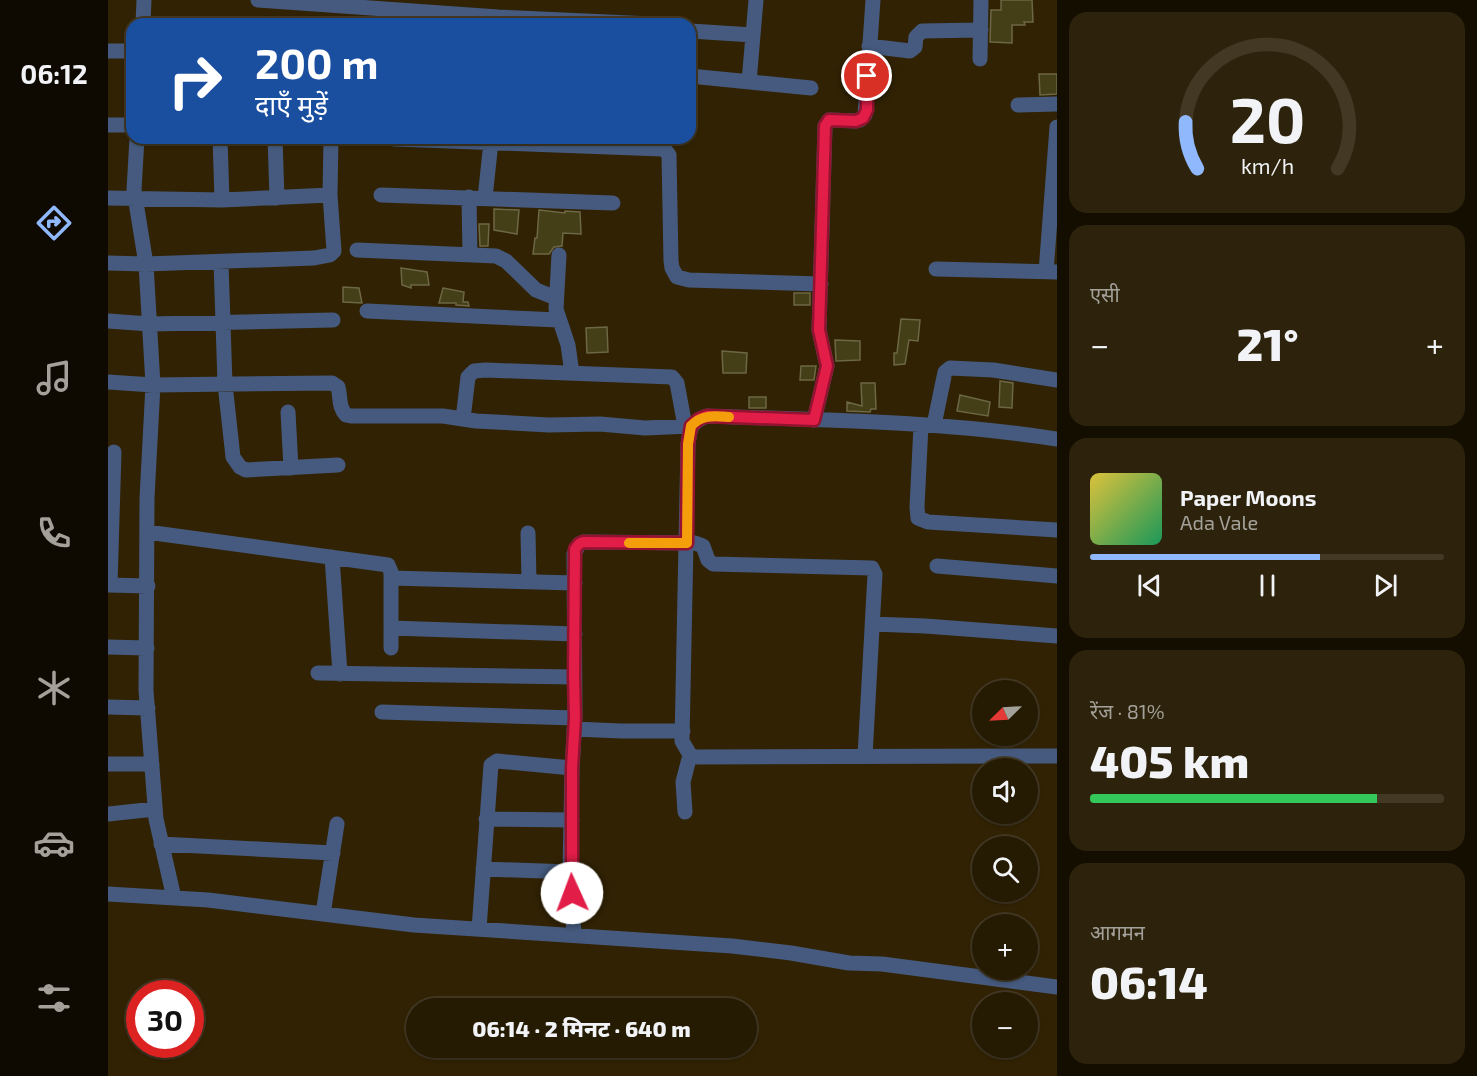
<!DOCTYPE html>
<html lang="hi">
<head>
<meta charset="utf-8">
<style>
	body { margin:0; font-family:"Exo 2","Noto Sans Devanagari",sans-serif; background:#2d230c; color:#f1f3f6; height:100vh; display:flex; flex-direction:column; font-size:22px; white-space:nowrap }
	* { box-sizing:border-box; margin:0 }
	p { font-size:20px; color:#a3a199 }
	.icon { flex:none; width:33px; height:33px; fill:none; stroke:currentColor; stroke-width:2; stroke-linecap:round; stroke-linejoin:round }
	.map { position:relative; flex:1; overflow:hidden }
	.panel { display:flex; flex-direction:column; gap:12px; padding:12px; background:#140e01; width:420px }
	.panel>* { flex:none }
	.hud { position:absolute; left:18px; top:18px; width:570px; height:126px; border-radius:18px; box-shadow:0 2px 4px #0004,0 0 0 2px #423824; background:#1a4fa0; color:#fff; overflow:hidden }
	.needle { width:39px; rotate:246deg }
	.buttons { position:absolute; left:864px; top:680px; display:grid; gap:12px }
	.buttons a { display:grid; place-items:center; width:66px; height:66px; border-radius:50%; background:#251a02; box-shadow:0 2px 4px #0004,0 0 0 2px #423824; font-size:30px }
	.speed { position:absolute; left:18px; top:980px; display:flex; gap:12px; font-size:30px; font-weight:700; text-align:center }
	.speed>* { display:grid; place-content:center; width:78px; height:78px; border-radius:50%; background:#251a02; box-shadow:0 2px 4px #0004,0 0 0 2px #423824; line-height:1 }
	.speed .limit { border:9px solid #d22; background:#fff; color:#111 }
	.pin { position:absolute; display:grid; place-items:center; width:51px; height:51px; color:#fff; margin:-26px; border:3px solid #fff; border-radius:50%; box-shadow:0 2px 6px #0007 }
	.me { position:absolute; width:66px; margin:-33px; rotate:358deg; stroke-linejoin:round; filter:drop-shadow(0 0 4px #0008) }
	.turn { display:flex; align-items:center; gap:21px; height:126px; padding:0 30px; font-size:27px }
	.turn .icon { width:78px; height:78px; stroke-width:2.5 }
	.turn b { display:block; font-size:42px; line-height:51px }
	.big { font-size:45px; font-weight:800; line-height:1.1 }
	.panel .tile { flex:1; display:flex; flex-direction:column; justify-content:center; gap:9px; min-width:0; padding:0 21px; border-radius:18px; background:#2d230c }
	.panel .dial { align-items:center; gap:0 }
	.dial svg { height:156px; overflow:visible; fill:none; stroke:#423824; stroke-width:7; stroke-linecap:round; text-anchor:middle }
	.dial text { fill:#f1f3f6; stroke:none }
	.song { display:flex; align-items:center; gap:18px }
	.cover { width:72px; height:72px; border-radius:9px; background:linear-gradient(135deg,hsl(50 70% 55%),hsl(150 70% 35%)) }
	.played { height:6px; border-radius:3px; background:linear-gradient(90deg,#90b8fd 65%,#423824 65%) }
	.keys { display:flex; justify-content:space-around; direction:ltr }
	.heat { display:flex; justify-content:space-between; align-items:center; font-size:33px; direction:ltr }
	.charge { height:9px; border-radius:4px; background:linear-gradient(90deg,#34c759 81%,#423824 0) }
	.trip { position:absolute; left:298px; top:998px; width:351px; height:60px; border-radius:30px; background:#251a02; box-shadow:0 2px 4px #0004,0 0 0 2px #423824; font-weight:800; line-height:60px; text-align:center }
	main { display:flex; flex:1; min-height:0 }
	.menu { display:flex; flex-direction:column; width:108px; justify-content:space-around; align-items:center; background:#0f0a01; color:#a3a199 }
	.menu .icon { width:42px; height:42px }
	.menu .on { color:#90b8fd }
	.menu b { font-size:27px; color:#f1f3f6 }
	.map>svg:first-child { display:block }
	.building { fill:#443f17; stroke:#6c6745; stroke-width:1.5 }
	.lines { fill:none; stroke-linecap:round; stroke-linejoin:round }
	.minor { stroke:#455a7e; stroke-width:15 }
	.route-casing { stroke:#92132f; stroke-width:15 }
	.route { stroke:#e11d48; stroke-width:10 }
	.slow { stroke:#f59e0b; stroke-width:10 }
</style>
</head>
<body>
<main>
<nav class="menu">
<b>06:12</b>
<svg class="icon on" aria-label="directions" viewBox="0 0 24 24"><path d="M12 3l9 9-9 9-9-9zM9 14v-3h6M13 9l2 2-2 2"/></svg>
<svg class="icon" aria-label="music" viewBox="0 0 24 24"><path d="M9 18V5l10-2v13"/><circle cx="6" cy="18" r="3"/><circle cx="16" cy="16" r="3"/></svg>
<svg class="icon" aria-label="phone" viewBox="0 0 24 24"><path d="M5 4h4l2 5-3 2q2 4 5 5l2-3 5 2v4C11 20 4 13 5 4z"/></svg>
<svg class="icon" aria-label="climate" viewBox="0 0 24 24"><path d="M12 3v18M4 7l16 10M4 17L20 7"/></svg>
<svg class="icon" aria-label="car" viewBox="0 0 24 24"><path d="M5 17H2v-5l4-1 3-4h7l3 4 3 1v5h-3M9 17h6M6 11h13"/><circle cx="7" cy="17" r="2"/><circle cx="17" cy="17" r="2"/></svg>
<svg class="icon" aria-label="filters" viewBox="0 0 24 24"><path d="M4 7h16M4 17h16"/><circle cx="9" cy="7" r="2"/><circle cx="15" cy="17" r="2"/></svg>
</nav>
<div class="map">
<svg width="949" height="1076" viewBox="0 0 949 1076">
	<rect width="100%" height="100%" fill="#312203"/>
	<path class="building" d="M893,0H924L925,22H916L917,25H904V43L882,42L883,10H893Z
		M931,74H949V94L932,95Z
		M386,209L411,210L409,234L386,230Z
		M431,210L457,213V211L472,212L473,234L455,233L454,246L446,247L441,254H425L427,238H429Z
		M371,224H381L380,246H372Z
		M293,268L319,272L321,285H303V288L294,285Z
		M235,287L251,288L254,303L235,302Z
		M335,288L356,292L355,302H360L361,306L348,305V303H331Z
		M686,293H702V305H686Z
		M793,319L812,320L810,341L801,340L797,364L786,365V353H789Z
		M499,327L500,352L479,353L478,328Z
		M727,340L752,341V360L728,361Z
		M614,351L639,353L638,373H615Z
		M693,366H708L706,380H692Z
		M892,381L905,383L904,408L891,407Z
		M753,383H767L768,409H763L762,412L739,411V402L754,406Z
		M852,395L882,402L880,416L849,411Z
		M641,397H658V408H641Z"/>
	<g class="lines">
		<path class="minor" d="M150,0L390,17L544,24
			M35,24L36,0
			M582,31L645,35
			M761,46L802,51L807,47L808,37L814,31L873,30
			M0,51H24
			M872,59L873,0
			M582,76L703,88
			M641,82L648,0
			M910,105L949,104
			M0,125H24
			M29,138L26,190L38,264L45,385L39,498L38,690L48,819L66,898
			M112,138L114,200
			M167,138L169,198
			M286,139L554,149L558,151L561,155L563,261L564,268L569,277L581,280L713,284
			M273,195L505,203
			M361,197L362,255
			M0,198L114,200L222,195
			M377,198L383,142
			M249,250L388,256L398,261L428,290L448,298
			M451,255L448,309L460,345L464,373
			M113,262L117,384L125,457L132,467L138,470L230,465
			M0,263L38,264L206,258L222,255L226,251L222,195L223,138
			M828,269L949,272
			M938,272L949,127
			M259,311L450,320
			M0,321L42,324L225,320
			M0,382L45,385L224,383L230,387C233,398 230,406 238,415L243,416H335L368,421L441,425L492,424L537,428L583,426
			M180,412L183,468
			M355,419L360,377L366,371L378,370L564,377L569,383L577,426
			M706,420L719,366L711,330L717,126L721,120L748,121L752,120L757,115L765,0
			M813,425L809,507L810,518L820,522L949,530
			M826,425L837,372L842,368L885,370L949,380
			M949,439C833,421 716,420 599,416C583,422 582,428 580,444L574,741L582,755L588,757L949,756
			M39,532L280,565L283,572V648
			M420,533L421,582
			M224,557L232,674
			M829,566L949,576
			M283,578L467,583
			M0,585L40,586
			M2,585L6,452
			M765,624L817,626L949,636
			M283,628L467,634
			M0,647L39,648
			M210,673L466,677
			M0,707L40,708
			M274,712L467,718
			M466,729L513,731H575
			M0,764H44
			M577,812L575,782L582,755
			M0,814L47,809
			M378,819L464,820
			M53,844L225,853
			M375,869L462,872
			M0,894L100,900L306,925L624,946L683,953L741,963L774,964L949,987
			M215,914L229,824
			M371,929L383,765L389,761L464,768
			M466,935L462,872L464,768L467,718L466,554L471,544L475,542L587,543L595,546L600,560L605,564L764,568L767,574L757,756"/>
	</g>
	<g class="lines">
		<defs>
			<path id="route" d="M464,893V768L467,718L466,677L467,549L471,544L475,542L579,543L580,444L583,426L591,419L599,416L706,420L719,366L711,330L717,126L721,120L748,121L755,118L759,110V76"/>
		</defs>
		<use href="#route" class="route-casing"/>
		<use href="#route" class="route"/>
		<path class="slow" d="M521,543H579L580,444L583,426C594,414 607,416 621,417"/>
	</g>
</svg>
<div class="buttons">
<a><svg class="needle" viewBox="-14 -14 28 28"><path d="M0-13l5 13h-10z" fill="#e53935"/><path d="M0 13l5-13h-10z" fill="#a3a199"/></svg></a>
<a><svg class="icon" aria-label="sound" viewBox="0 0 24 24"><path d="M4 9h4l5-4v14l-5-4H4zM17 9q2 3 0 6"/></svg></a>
<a><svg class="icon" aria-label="search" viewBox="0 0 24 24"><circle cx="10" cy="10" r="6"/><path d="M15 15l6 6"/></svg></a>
<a>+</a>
<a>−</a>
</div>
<div class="speed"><div class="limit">30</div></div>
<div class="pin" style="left:759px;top:76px;background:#d93025"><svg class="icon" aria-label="arrive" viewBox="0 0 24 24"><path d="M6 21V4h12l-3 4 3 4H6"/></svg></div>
<svg class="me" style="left:464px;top:893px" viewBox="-20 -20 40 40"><circle r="19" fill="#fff"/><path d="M0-13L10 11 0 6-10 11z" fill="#e11d48"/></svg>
<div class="trip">06:14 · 2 मिनट · 640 m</div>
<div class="hud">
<div class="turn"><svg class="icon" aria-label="right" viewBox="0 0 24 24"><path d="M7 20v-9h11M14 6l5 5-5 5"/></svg><div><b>200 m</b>दाएँ मुड़ें</div></div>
</div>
</div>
<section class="panel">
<div class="tile dial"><svg viewBox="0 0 100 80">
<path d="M14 69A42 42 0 1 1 86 69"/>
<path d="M14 69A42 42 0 0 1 8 45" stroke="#90b8fd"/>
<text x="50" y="56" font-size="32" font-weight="700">20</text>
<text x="50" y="72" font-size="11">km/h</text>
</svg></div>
<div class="tile"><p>एसी</p>
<div class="heat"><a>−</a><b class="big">21°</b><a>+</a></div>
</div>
<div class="tile">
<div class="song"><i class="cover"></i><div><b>Paper Moons</b><p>Ada Vale</p></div></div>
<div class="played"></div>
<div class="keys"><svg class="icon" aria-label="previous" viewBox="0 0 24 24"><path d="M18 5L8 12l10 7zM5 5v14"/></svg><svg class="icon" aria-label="pause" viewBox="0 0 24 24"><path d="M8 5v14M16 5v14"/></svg><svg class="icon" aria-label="next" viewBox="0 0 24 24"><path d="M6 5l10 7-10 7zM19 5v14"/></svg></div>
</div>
<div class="tile"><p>रेंज · 81%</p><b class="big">405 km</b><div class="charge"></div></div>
<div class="tile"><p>आगमन</p><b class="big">06:14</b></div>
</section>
</main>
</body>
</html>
